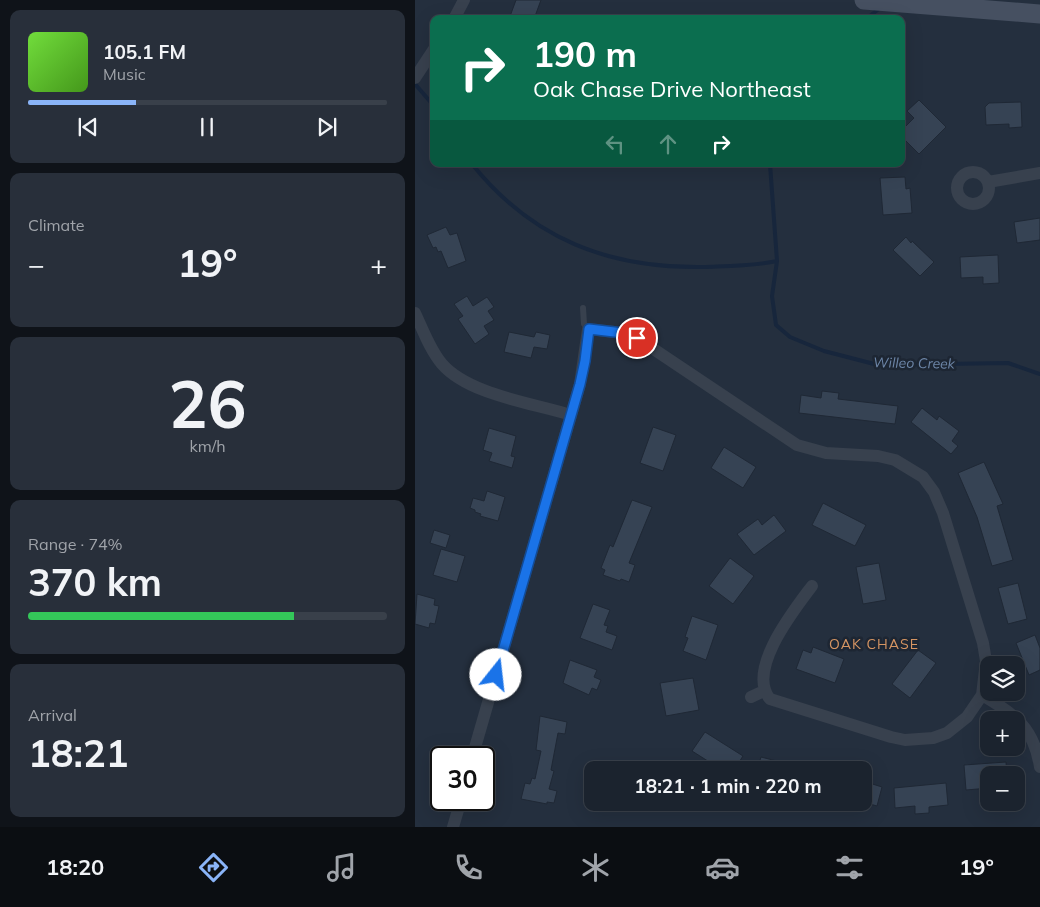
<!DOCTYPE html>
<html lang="en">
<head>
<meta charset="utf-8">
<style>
	body { margin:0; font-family:Mulish,sans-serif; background:#282f3a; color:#f1f3f6; height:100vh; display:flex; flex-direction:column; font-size:19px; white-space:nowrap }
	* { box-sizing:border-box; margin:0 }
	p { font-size:16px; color:#a0a4aa }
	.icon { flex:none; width:28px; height:28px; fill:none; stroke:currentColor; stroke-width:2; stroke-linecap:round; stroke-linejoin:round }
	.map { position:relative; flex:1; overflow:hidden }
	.drawer { display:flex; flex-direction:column; gap:10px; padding:10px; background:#0f1319; width:415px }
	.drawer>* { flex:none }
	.hud { position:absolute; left:15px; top:15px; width:475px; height:152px; border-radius:10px; box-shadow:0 5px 20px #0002,0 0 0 1px #39404a; background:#0b6e4f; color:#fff; overflow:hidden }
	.controls { position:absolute; left:565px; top:656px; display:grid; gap:10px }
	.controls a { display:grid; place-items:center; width:45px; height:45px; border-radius:10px; background:#1b232e; box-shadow:0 5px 20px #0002,0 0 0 1px #39404a; font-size:25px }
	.speed { position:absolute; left:15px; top:746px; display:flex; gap:10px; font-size:25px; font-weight:700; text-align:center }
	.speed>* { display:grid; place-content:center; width:65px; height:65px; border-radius:50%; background:#1b232e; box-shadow:0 5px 20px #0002,0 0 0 1px #39404a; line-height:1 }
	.speed .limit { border:2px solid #111; border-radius:8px; background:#fff; color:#111 }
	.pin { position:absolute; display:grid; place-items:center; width:42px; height:42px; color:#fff; margin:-21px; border:2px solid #fff; border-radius:50%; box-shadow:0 1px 5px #0007 }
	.me { position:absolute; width:55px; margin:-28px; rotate:16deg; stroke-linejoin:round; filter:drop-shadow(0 0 4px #0008) }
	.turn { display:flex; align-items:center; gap:18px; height:105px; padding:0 20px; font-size:22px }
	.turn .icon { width:65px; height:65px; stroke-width:2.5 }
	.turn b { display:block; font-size:35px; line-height:42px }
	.lanes { display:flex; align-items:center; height:48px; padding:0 20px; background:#0003; justify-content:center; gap:25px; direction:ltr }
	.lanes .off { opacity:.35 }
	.big { font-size:38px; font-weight:700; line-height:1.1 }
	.drawer .card { flex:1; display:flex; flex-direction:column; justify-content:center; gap:8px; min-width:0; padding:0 18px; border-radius:10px; background:#282f3a }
	.drawer .dial { align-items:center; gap:0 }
	.dial b { font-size:65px; line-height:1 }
	.song { display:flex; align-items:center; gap:15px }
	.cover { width:60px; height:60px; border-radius:8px; background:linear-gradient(135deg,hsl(100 70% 55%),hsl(100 70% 35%)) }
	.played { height:5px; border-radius:2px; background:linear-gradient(90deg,#8ab4f8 30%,#39404a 30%) }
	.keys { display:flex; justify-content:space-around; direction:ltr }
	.heat { display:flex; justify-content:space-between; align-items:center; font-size:28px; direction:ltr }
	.charge { height:8px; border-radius:4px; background:linear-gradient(90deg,#34c759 74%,#39404a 0) }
	.trip { position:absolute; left:169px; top:761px; width:288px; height:50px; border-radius:10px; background:#1b232e; box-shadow:0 5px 20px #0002,0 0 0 1px #39404a; font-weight:700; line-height:50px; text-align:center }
	.dock { display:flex; height:80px; justify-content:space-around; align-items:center; background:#0b0e12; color:#a0a4aa }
	.dock .icon { width:35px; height:35px }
	.dock .active { color:#8ab4f8 }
	.dock b { font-size:22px; color:#f1f3f6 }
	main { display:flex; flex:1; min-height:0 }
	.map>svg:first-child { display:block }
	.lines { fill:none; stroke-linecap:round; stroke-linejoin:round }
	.stream { stroke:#17263c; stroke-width:4 }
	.building { fill:#364354; stroke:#1f2835 }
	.service { stroke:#38414e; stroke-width:6 }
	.minor { stroke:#38414e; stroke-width:12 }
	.secondary { stroke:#465061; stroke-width:19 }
	.route-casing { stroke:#114b97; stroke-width:12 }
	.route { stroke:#1a73e8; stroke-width:9 }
	.labels { text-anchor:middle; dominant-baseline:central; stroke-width:5; stroke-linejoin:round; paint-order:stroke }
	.water-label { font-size:14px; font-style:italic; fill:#6d86a8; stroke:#1d2633 }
	.neighbourhood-label { font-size:14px; letter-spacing:1px; fill:#d59563; stroke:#1d2633 }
</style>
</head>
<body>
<main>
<section class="drawer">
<div class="card">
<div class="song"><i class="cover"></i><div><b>105.1 FM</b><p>Music</p></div></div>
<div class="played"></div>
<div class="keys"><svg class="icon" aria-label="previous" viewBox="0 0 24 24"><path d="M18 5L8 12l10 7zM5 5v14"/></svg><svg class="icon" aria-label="pause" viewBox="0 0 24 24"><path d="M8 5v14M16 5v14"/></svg><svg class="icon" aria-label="next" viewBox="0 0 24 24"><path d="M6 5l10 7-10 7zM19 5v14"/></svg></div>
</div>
<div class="card"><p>Climate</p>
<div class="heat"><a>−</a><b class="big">19°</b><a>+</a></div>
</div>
<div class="card dial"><b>26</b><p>km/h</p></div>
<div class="card"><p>Range · 74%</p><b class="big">370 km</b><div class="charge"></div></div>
<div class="card"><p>Arrival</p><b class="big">18:21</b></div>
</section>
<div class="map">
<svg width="625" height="827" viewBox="0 0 625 827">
	<rect width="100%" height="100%" fill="#242f3e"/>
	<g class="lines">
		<path class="stream" d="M451,19L465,8
			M0,84L19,106
			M57,164C117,239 194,269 290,267C314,266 338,266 362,261
			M355,164L362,261L357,296L361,325L375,337L409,351L463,365L593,363L625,374"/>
	</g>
	<path class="building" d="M101,0H126L119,19H94Z
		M504,100L531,127L504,154L486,136V131L499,118L492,111Z
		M606,102L607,127L594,128V124L571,125L570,107L574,103Z
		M490,177L491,189L495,188L497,213L468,215L465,178Z
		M625,218V240L602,243L599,222Z
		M31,227L35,235L42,233L51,261L33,268L26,251L23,252L21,247L18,248L12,235Z
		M491,237L496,243L497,241L519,262L505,276L478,250Z
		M583,255L584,283L568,284V277L546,278L545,257Z
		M52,296L58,306L72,297L79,307L73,311L79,320L69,326L74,334L60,344L43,319L48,316L39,304Z
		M94,332L119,337L121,332L135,335L132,349L119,347L116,358L89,352Z
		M407,391L424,393L423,399L483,406L480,424L384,413L386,395L406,398Z
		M507,408L522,420L524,416L544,431L537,441L543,446L536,454L496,422Z
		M238,427L261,435L248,471L225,463Z
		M74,428L101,436L96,456L100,457L97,468L74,461L77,453L68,450Z
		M309,447L341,467L328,488L296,468Z
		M569,462L588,504L582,506L598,560L577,566L562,517L543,473Z
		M72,491L90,497L83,521L65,516L66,514L60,512V510L55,508L58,498L69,501Z
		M217,500L237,507L214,563L220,565L214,582L206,579L205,581L188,575L190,570L186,568L195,545L198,547Z
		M408,503L451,525L440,546L397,525Z
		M359,515L371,531L339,555L322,534L343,519L347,525Z
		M19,530L35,535L31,548L15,543Z
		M26,549L50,556L42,582L18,575Z
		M315,558L339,576L318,604L294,586Z
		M464,563L471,600L448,604L441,567Z
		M603,583L612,619L593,624L583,588Z
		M2,594L20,599L19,605L24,606L20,624L15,623L14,628L0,624Z
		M178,604L195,610L189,625L193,626L191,632L202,636L197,650L165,638Z
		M277,616L303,625L291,660L268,651L273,638L270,637Z
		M620,635L625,648V670L614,675L601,643Z
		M398,647L429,659L420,683L381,669L388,650L396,653Z
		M503,650L521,663L495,698L477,684Z
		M155,660L182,670L179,677L186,680L182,690L177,688L174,695L148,683Z
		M278,678L284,710L251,716L245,683Z
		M125,716L152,722L150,734L143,733L136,770L139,771L134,789L142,791L139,803L132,802V804L106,799L110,783L115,784L117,778L120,779L126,751L121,750Z
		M290,732L328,756L319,770H307L277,751Z
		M346,757L385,767V770H342Z
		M591,762L592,775H574V788L551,790L549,765Z
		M448,781L467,787L462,806L448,802Z
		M531,783L533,805L514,807V813L500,814V806L480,808L479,788Z"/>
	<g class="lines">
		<path class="service" d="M168,308L169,324L173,329"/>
		<path class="minor" d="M39,19L49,0
			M0,78L19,49
			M542 188a16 16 0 1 1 32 0a16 16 0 1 1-32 0Z
			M573,182L625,173
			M0,313C8,330 15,350 27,364C54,395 118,403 156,415
			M567,695C600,714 619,728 625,767
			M336,697L349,691
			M57,758L165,384L173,329L208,333L222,338L382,445L411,453L463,456L480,460L508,477L519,492L528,513L568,643L571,661L567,695L552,717L532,733L518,738L490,740L476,737L355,699C331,670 379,610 397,586
			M38,827L46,800"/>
		<path class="secondary" d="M449,0L625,14"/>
	</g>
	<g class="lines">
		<defs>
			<path id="route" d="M81,675L165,384L170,361L174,329L208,333L222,338"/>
		</defs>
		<use href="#route" class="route-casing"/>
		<use href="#route" class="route"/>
	</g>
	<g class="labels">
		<g class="water-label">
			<text transform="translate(499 363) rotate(1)">Willeo Creek</text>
		</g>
		<g class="neighbourhood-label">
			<text x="459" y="644">OAK CHASE</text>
		</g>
	</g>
</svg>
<div class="controls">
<a><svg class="icon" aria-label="layers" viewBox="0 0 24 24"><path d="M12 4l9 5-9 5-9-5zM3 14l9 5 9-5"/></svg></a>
<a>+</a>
<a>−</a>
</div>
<div class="speed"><div class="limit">30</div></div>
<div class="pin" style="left:222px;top:338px;background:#d93025"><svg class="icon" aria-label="arrive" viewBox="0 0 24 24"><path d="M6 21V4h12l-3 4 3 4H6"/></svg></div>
<svg class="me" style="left:81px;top:675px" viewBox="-20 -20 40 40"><circle r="19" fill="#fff"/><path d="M0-13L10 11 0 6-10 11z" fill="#1a73e8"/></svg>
<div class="trip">18:21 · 1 min · 220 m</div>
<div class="hud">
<div class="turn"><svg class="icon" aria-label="right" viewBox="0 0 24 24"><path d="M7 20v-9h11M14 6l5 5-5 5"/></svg><div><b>190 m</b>Oak Chase Drive Northeast</div></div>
<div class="lanes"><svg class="icon off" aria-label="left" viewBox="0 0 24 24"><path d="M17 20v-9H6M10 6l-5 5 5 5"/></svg><svg class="icon off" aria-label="ahead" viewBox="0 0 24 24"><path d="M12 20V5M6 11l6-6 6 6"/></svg><svg class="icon" aria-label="right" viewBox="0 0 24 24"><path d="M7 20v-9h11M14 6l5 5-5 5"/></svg></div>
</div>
</div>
</main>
<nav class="dock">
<b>18:20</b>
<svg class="icon active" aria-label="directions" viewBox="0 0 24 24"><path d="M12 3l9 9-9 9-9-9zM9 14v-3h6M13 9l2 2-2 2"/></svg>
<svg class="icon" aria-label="music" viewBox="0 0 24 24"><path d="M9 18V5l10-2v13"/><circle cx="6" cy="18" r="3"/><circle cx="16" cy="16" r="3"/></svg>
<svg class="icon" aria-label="phone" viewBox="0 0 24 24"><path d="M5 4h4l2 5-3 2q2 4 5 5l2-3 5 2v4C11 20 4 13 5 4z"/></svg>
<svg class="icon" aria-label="climate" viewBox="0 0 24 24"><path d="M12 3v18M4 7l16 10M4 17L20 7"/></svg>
<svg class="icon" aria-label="car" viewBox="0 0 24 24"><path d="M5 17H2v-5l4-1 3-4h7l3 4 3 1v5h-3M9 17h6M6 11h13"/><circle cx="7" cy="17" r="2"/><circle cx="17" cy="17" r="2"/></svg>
<svg class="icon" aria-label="filters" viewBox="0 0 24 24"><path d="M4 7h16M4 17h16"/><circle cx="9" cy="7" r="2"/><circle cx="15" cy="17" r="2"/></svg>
<b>19°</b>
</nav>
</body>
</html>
